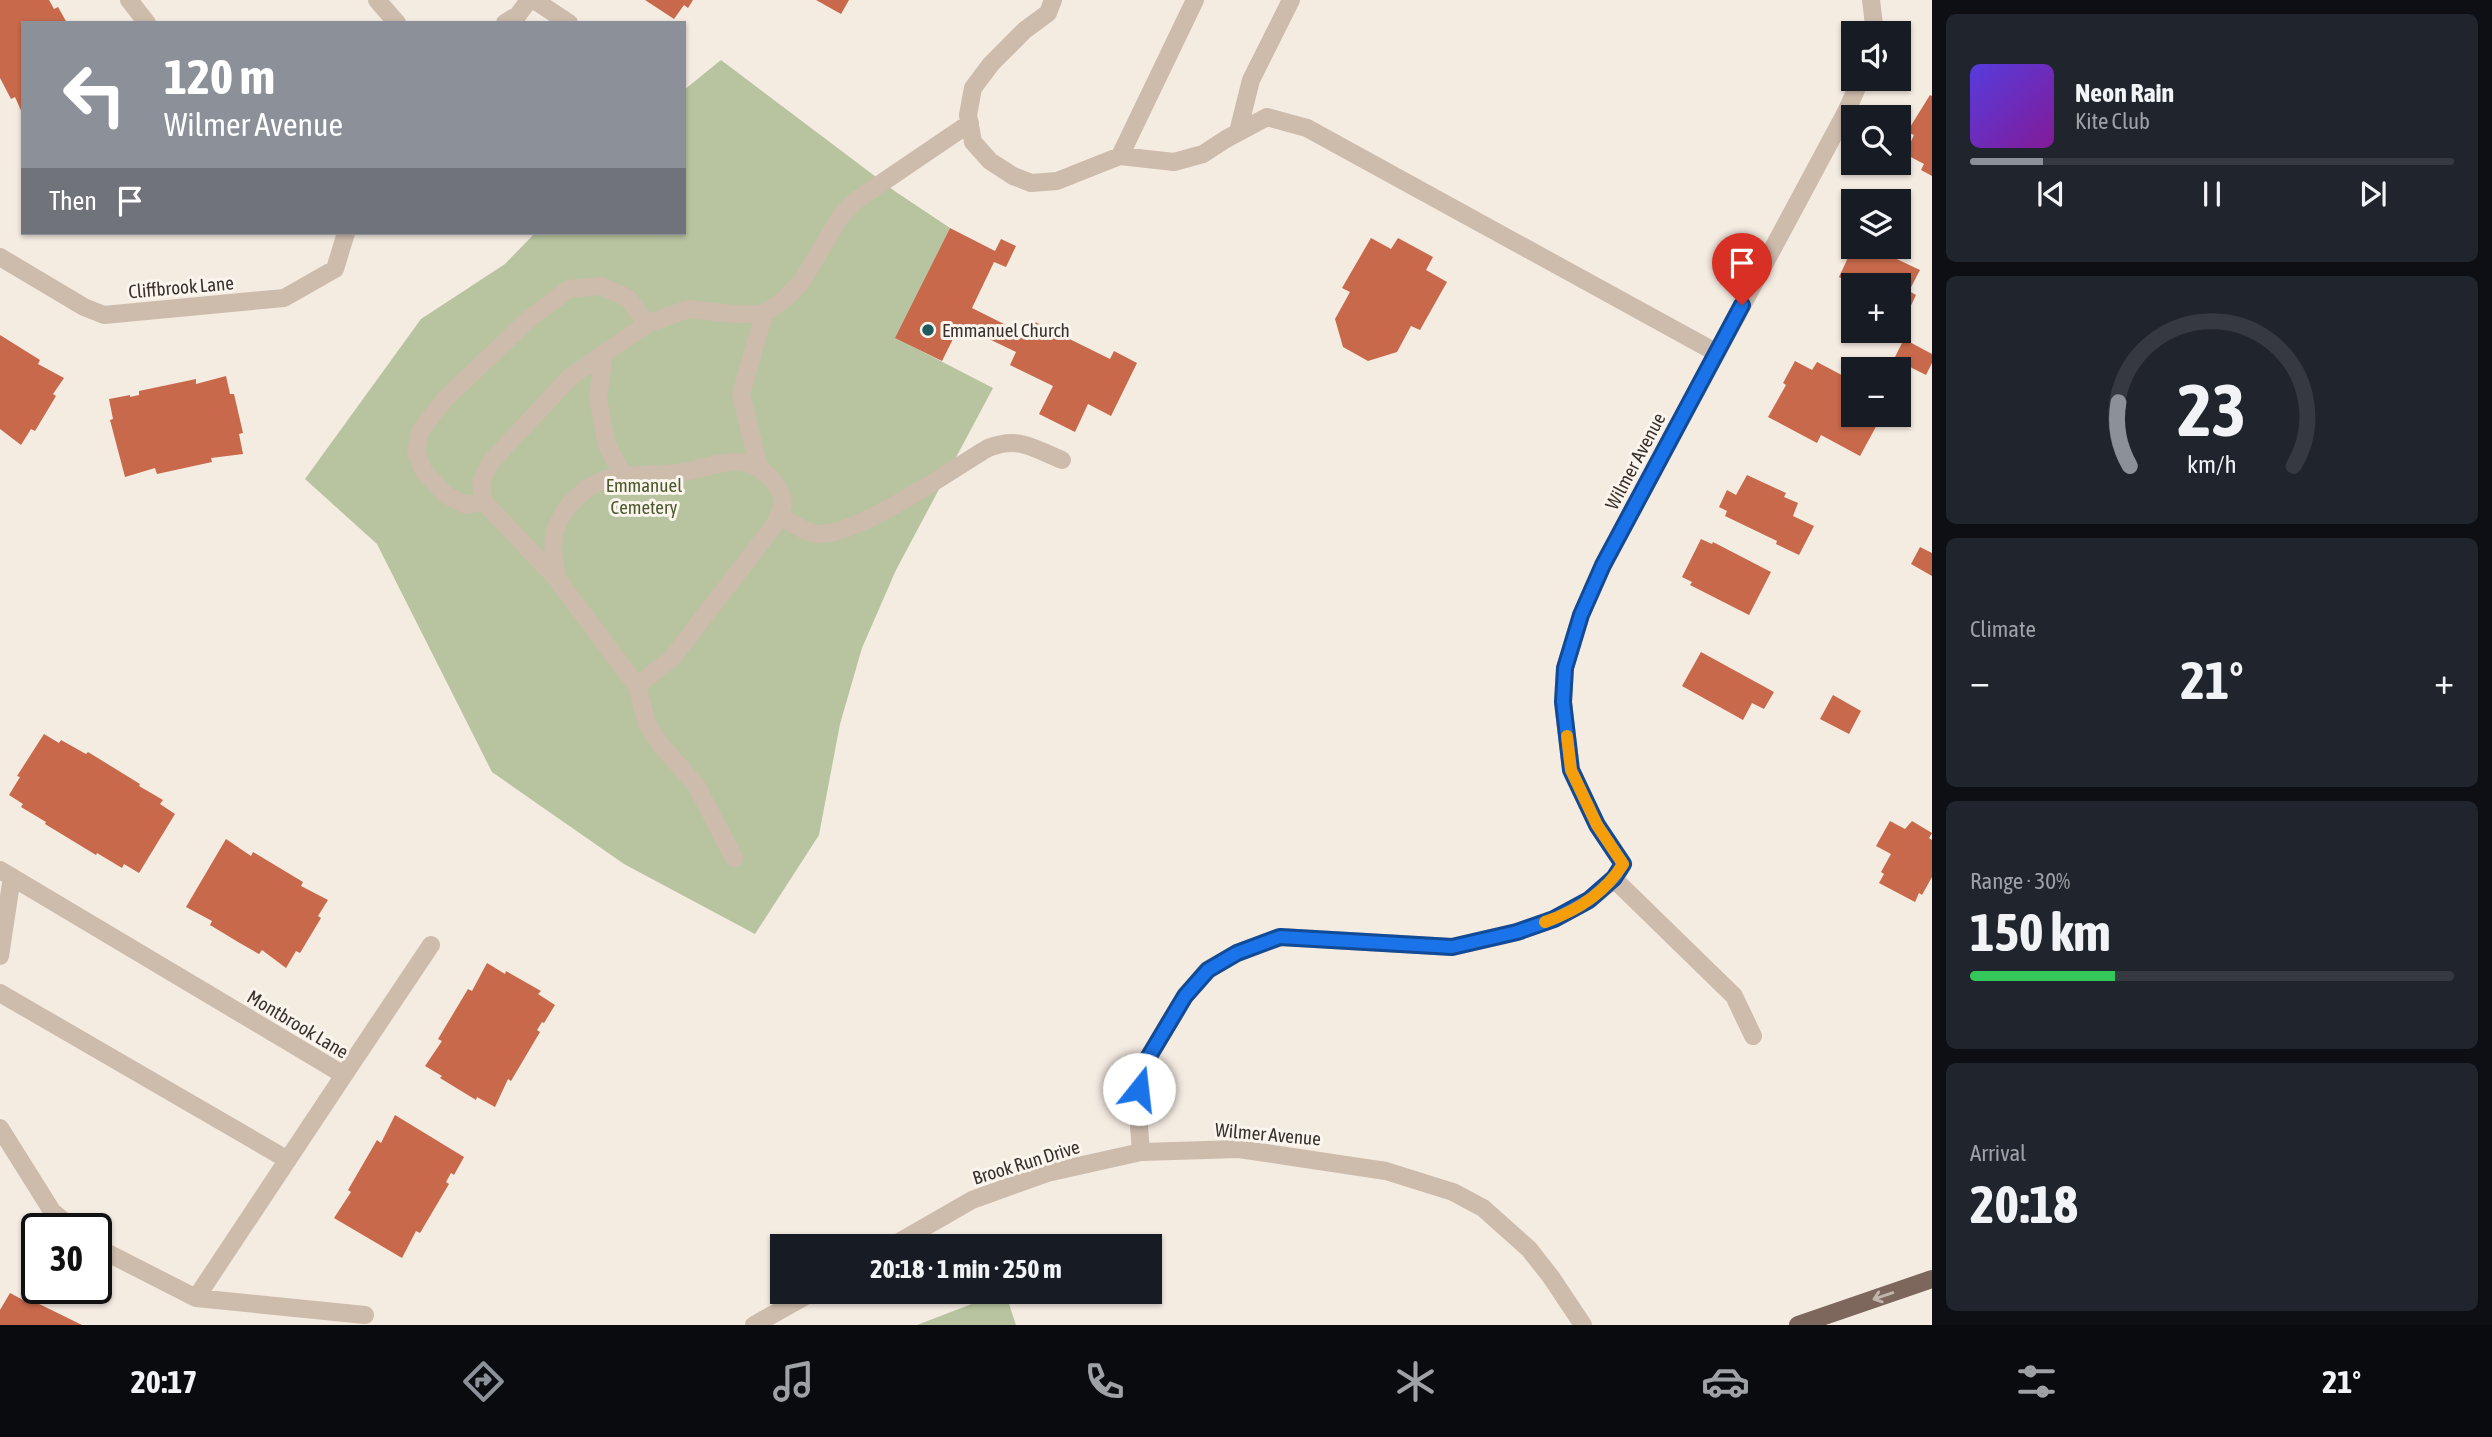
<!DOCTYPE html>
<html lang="en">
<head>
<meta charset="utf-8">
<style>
	body { margin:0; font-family:"Asap Condensed",sans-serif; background:#20242c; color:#f1f3f6; height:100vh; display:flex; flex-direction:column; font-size:26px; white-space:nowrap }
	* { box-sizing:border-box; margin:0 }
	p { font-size:23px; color:#9ea1a6 }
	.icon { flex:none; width:38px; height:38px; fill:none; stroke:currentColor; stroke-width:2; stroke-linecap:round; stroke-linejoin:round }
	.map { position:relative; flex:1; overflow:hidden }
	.panel { display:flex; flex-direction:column; gap:14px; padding:14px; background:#0d0f14; width:560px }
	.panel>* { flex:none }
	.guide { position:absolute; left:21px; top:21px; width:665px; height:214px; border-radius:0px; box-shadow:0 2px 5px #0004; background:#8c9099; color:#fff; overflow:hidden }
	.controls { position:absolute; left:1841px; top:21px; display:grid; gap:14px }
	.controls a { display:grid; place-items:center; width:70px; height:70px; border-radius:0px; background:#171b24; box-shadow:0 2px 5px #0004; font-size:35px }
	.speed { position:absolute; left:21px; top:1213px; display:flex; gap:14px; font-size:35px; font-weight:700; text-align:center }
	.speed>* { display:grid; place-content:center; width:91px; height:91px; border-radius:50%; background:#171b24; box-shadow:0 2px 5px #0004; line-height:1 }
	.speed .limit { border:4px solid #111; border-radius:10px; background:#fff; color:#111 }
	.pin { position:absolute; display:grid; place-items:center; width:60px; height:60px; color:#fff; margin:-72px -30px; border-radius:50% 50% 50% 0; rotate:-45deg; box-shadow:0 0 7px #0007 }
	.pin .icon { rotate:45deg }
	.me { position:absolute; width:77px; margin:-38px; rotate:16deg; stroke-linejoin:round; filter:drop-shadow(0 0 5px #0008) }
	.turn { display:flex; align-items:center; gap:24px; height:147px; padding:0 28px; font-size:32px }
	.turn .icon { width:91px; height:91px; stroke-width:2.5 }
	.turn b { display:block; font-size:49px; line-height:60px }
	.then { display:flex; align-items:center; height:66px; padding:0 28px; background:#0003; gap:14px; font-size:26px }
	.big { font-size:52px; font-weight:700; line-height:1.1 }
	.panel .card { flex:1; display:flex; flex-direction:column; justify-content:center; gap:10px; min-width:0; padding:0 24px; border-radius:10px; background:#20242c }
	.panel .dial { align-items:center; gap:0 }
	.dial svg { height:182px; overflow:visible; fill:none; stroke:#363941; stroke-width:7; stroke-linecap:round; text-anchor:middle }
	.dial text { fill:#f1f3f6; stroke:none }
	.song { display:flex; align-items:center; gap:21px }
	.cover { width:84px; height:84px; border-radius:10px; background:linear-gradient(135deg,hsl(250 70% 55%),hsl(290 70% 35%)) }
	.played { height:7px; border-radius:4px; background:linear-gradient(90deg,#8c9099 15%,#363941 15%) }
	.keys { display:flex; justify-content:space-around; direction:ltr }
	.heat { display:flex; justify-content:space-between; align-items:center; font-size:38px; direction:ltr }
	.charge { height:10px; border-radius:5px; background:linear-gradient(90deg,#34c759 30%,#363941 0) }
	.trip { position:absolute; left:770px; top:1234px; width:392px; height:70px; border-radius:0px; background:#171b24; box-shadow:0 2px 5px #0004; font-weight:700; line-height:70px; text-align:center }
	.tab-bar { display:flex; height:112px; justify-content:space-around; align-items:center; background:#090b0e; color:#9ea1a6 }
	.tab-bar .icon { width:49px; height:49px }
	.tab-bar .current { color:#8c9099 }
	.tab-bar b { font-size:32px; color:#f1f3f6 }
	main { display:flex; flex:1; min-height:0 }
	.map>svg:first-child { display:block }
	.green { fill:#b8c4a0 }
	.building { fill:#c8694b }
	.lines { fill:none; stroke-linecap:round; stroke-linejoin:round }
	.minor { stroke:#cdbbac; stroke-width:18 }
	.major { stroke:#7d675c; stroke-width:18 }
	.oneway { stroke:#c2b5ac }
	.route-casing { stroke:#114b97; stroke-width:18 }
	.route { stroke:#1a73e8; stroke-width:12 }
	.slow { stroke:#f59e0b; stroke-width:12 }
	.poi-dot { fill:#1f5a5e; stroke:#fbf5ee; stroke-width:2.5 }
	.labels { text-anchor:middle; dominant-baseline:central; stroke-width:6; stroke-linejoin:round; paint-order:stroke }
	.street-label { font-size:19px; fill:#3b302b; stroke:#fbf5ee }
	.poi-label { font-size:19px; fill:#3b302b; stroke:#fbf5ee; text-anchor:start }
	.park-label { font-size:19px; fill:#4a5a2e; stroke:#fbf5ee }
</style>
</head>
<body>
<main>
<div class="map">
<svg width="1932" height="1325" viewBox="0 0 1932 1325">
	<rect width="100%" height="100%" fill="#f4ebe1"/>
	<path class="green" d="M721,60L896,192L950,228L896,338L993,388L896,570L862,648L840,724L819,835L755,934L624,864L492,772L377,544L305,479L421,319L505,264L535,233H684V90Z
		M1003,1292H1005L1016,1325H917Z"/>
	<path class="building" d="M0,0H49L54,9L58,7L67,23H23V115L15,97L11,99L0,78Z
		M645,0H693L688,8L684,5L674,19Z
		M816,0H849L841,14Z
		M1930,95L1932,96V176L1921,170L1924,164L1905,154L1914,135L1907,132Z
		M950,228L995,251L1001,239L1016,246L1006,267L994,262L972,308L1028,336L1035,322L1110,359L1114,351L1137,363L1111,416L1088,404L1075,432L1039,414L1053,386L1010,365L1016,352L960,325L942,361L895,338Z
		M1371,238L1391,249L1398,238L1433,257L1426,270L1447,282L1420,330L1411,326L1397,352L1368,361L1343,347L1335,319L1350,292L1342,288Z
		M1853,247L1869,249L1871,247L1920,270L1909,291L1916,295L1907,314L1899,310V285H1853V288L1848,286L1850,283L1839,277Z
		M0,335L40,360L38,364L64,378L53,394L56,396L35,431L31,429L21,445L0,429Z
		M1904,339L1932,354V363L1926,375L1894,359Z
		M1795,361L1812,370L1817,362L1853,381V415H1871L1869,418L1878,423L1860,456L1821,435L1817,443L1768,417L1786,385L1783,383Z
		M226,376L230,394H234L243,433L239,434L243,454L211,458L212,462L157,474L155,468L125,477L110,420L113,419L109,399L130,395V397L139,395V391L196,379V384Z
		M1747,475L1786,493L1784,497L1798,503L1793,516L1814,526L1799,555L1776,544L1777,541L1725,516L1727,511L1719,507L1727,490L1736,495Z
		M1701,539L1712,544L1713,542L1771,572L1749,615L1690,585L1692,582L1682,577Z
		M1920,547L1932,553V576L1911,564Z
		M1701,652L1774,692L1764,709L1752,703L1743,720L1682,686Z
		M1833,695L1861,711L1849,734L1820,719Z
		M44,734L59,743L61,740L86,754L88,752L140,784L139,786L163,800L160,804L175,814L139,873L124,864L122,868L97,853L96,855L45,824L46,822L21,807L23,804L9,795L20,777L17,776Z
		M1890,821L1905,829L1912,821L1932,833L1929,838L1932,840V877L1922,895L1919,893L1915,902L1879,883L1884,874L1881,872L1891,854L1876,846Z
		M226,839L251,856L253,852L303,882L301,886L328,900L318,916L321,918L300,953L296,951L286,968L262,950L259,954L238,942L210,925L212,921L186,907Z
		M487,963L505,974L506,971L541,991L538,994L555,1005L544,1023L542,1022L537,1030L540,1032L511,1081L508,1079L495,1107L477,1097L476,1100L440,1078L442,1076L425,1066L442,1041L438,1039L468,989L472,991Z
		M395,1115L464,1157L454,1175L451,1173L446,1182L449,1184L420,1233L416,1231L402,1258L334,1218L351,1192L348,1190L377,1140L381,1143Z
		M10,1293L25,1301L27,1298L82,1325H0V1310Z"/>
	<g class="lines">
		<path class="minor" d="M129,0L147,23
			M377,0L397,23
			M534,0L569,23
			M1053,0L1048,13L1025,30L991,64L973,88L968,115L973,142L990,161L1013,176L1031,183L1057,181L1120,156L1174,162L1203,154L1226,139L1267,117L1307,128L1717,353
			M1871,0L1875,33
			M505,23L518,15L529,0
			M1238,132L1251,80L1291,0
			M1120,156L1195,0
			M0,257L84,307L104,315L284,298L335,269L346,233
			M604,353L598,400L607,445L624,477
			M759,468L741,394L764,314
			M484,502L466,505L446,495L424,472L416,452L420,431L445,399L530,318L569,289L601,286L628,298L647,324
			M779,515C791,522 804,533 818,534C857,536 951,470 988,448C1020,436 1032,448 1062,460
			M557,579C555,564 551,546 555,531C563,507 585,484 610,478C632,473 657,476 679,473C716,467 749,446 776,485C787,500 783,509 775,524L673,657L637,686
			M734,858L696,785L661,745L647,724L637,686L557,579L484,502L481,482L490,463L570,377L647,324L688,309L733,314H764L786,298L802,281L840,217L855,201L970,123
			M0,870L344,1075L196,1298L96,1247
			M1614,879L1734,996L1753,1036
			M0,956L12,877
			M0,993L288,1160
			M344,1075L431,945
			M0,1128L52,1211L72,1228
			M1141,1152L1138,1113L1142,1068L1185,996L1207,970L1237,953L1281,937L1452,947L1517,932L1554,919L1589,900L1614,879L1623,864L1597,825L1571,770L1563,702L1565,668L1581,615L1603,565L1846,112L1861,79
			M892,1246L972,1200L1047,1173L1141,1152L1239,1149L1386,1171L1453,1192L1483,1208L1529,1249L1551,1277L1583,1325
			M196,1298L365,1315
			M754,1325L813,1292"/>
		<path class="major" d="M1798,1325L1932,1279"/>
	</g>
	<defs><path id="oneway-shaft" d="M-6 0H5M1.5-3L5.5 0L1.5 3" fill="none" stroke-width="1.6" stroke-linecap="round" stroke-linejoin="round" transform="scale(1.75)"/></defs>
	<use class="oneway" href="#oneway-shaft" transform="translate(1883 1296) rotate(161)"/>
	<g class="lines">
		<defs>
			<path id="route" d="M1139,1089L1142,1068L1185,996L1208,970L1237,953L1280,937L1452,947L1517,932L1554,919L1589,900L1614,878L1623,864L1597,825L1571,770L1563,702L1565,668L1581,615L1603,565L1742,305"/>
		</defs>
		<use href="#route" class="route-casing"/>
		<use href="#route" class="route"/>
		<path class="slow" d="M1545,922C1576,911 1606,892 1623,864L1597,825L1571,770L1567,736"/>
	</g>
	<circle class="poi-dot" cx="928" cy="330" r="7"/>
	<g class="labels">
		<g class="street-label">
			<text transform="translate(181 287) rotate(-5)">Cliffbrook Lane</text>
			<text transform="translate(1635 461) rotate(-62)">Wilmer Avenue</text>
			<text transform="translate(298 1024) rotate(31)">Montbrook Lane</text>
			<text transform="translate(1268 1134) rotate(5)">Wilmer Avenue</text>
			<text transform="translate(1026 1162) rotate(-17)">Brook Run Drive</text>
		</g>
		<g class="poi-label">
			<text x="942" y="330">Emmanuel Church</text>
		</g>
		<g class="park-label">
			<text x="644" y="485">Emmanuel<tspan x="644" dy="22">Cemetery</tspan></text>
		</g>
	</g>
</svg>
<div class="controls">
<a><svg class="icon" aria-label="sound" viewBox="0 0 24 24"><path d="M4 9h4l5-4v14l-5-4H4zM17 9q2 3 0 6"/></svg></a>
<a><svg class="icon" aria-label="search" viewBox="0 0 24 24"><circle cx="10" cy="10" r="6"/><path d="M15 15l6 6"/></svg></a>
<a><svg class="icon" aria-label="layers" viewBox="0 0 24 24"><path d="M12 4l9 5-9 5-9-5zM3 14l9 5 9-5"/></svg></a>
<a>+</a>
<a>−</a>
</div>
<div class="speed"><div class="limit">30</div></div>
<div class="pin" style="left:1742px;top:305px;background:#d93025"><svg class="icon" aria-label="arrive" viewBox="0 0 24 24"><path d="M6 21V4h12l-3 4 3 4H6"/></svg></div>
<svg class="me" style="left:1139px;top:1089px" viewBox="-20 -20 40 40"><circle r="19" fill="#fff"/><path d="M0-13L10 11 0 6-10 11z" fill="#1a73e8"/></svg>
<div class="trip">20:18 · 1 min · 250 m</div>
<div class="guide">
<div class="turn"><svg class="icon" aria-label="left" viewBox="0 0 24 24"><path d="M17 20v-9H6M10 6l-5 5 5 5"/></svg><div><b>120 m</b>Wilmer Avenue</div></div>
<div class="then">Then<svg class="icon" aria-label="arrive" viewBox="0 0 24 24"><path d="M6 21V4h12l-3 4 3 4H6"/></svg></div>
</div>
</div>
<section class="panel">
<div class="card">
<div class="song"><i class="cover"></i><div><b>Neon Rain</b><p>Kite Club</p></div></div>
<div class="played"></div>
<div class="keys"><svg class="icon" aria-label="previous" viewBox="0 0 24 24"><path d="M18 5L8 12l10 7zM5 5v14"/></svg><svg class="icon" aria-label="pause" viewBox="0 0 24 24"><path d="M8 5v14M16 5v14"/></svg><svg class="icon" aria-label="next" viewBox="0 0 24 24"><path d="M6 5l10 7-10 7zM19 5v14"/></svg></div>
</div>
<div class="card dial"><svg viewBox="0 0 100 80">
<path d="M14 69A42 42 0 1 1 86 69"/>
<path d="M14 69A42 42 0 0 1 9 41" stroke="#8c9099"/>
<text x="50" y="56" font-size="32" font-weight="700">23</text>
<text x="50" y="72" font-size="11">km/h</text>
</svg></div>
<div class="card"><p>Climate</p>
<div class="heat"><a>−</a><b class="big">21°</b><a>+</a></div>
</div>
<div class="card"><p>Range · 30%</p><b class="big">150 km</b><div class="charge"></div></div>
<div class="card"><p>Arrival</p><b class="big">20:18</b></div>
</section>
</main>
<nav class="tab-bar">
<b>20:17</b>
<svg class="icon current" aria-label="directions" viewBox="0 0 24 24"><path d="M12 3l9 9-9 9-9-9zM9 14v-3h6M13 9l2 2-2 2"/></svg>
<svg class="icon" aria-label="music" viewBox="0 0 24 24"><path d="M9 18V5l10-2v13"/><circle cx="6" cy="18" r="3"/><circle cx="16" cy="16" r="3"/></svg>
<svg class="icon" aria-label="phone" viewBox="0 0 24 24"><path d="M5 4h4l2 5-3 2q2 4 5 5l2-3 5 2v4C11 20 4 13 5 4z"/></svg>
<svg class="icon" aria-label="climate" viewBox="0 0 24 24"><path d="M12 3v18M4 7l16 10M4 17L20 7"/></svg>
<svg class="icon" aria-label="car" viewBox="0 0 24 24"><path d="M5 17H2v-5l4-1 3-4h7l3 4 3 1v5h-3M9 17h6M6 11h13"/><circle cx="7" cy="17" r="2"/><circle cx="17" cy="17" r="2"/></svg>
<svg class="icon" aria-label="filters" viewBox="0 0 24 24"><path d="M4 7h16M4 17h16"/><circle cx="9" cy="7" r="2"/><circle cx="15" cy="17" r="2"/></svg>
<b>21°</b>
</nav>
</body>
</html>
